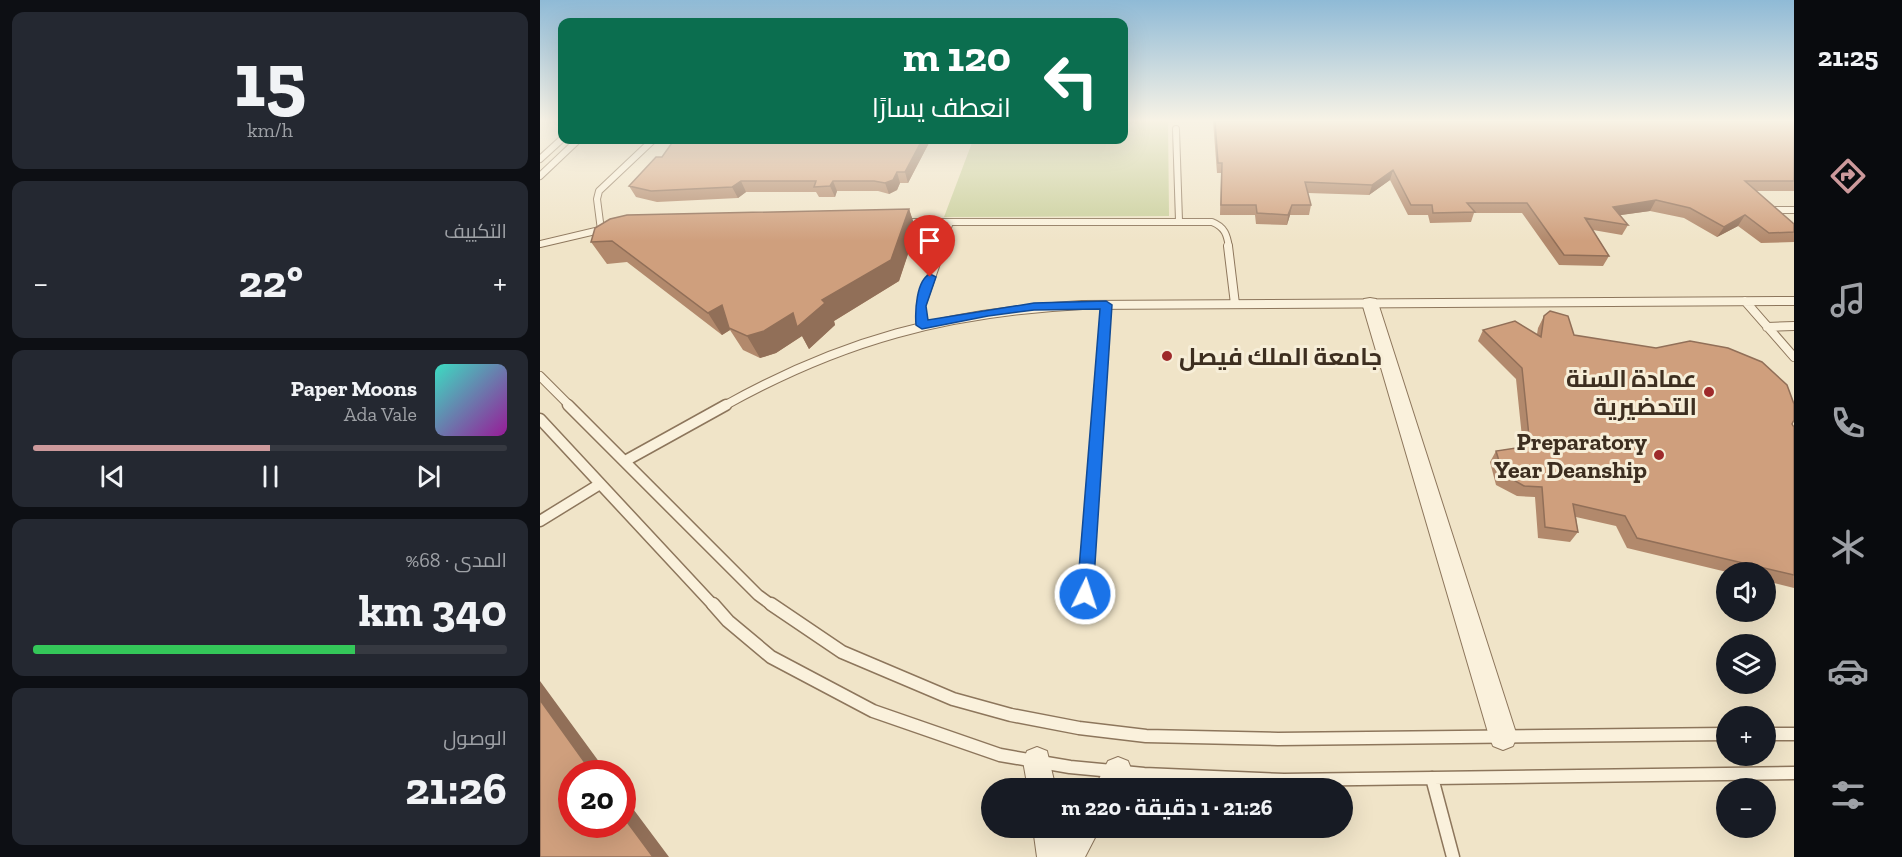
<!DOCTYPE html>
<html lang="ar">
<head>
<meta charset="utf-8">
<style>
	body { margin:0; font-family:"Zilla Slab",Cairo,serif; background:#242831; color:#f1f3f6; direction:rtl; height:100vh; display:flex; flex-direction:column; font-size:22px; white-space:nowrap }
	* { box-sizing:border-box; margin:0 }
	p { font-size:20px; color:#9ea1a6 }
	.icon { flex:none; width:33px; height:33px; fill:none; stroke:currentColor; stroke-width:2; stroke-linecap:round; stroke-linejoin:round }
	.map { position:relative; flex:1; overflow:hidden; direction:ltr }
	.sheet { display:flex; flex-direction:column; gap:12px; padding:12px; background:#0d0f14; width:540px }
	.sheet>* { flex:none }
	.guide { position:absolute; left:18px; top:18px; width:570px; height:126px; border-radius:12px; box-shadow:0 6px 24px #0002; direction:rtl; background:#0b6e4f; color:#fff; overflow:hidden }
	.tools { position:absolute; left:1176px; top:562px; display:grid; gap:12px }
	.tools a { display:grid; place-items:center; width:60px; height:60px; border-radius:50%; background:#171b24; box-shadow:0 6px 24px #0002; font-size:30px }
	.speed { position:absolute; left:18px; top:760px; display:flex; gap:12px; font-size:30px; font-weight:700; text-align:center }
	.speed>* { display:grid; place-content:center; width:78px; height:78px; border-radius:50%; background:#171b24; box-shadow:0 6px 24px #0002; line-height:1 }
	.speed .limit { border:9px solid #d22; background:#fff; color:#111 }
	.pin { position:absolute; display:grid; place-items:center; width:51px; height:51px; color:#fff; margin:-62px -26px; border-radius:50% 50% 50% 0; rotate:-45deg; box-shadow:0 0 6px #0007 }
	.pin .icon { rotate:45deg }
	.me { position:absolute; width:66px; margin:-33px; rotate:4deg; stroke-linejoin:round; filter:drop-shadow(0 0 4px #0008) }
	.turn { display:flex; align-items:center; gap:21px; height:126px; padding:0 18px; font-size:27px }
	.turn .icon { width:78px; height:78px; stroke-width:2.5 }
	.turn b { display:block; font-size:42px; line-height:51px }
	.big { font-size:45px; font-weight:700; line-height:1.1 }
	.sheet .card { flex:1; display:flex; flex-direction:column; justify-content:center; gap:9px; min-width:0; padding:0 21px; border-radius:12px; background:#242831 }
	.sheet .dial { align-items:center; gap:0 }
	.dial b { font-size:78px; line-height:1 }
	.song { display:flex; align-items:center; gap:18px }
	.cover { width:72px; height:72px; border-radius:9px; background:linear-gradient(135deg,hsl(170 70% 55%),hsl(300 70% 35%)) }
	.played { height:6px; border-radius:3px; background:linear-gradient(90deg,#cc999b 50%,#363941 50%) }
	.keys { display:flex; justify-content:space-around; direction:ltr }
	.heat { display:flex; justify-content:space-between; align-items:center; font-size:33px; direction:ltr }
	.charge { height:9px; border-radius:4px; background:linear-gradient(90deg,#34c759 68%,#363941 0) }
	.trip { position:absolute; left:441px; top:778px; width:372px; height:60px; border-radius:30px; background:#171b24; box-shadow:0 6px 24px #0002; font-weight:700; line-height:60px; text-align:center; direction:rtl }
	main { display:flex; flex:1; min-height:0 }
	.tab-bar { display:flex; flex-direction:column; width:108px; justify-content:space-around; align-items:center; background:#090b0e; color:#9ea1a6 }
	.tab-bar .icon { width:42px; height:42px }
	.tab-bar .selected { color:#cc999b }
	.tab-bar b { font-size:27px; color:#f1f3f6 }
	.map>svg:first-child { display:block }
	.green { fill:#c9cf9b }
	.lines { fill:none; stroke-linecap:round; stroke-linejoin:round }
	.service-far3-casing { stroke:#8d765c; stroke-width:8 }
	.service-far2-casing { stroke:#8d765c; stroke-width:10 }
	.service-far1-casing { stroke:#8d765c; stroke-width:13 }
	.service-casing { stroke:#8d765c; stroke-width:15 }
	.minor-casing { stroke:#8d765c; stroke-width:2 }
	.service-far3 { stroke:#faf1dc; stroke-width:6 }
	.service-far2 { stroke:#faf1dc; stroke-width:8 }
	.service-far1 { stroke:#faf1dc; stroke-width:10 }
	.service { stroke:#faf1dc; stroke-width:12 }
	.minor { fill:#faf1dc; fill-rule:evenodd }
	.wall { fill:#b2896c }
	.shaded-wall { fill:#916f58 }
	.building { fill:#cf9f7d; stroke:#916f58; stroke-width:1.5 }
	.route { fill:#1a73e8; stroke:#114b97; stroke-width:1.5 }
	.poi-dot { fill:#9e2a2b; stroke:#f7eed8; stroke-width:2 }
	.labels { text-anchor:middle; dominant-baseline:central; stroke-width:6; stroke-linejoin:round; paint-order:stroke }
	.poi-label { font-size:24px; font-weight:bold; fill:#3d2e20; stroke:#f7eed8; text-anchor:end }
</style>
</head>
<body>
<main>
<nav class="tab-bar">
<b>21:25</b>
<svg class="icon selected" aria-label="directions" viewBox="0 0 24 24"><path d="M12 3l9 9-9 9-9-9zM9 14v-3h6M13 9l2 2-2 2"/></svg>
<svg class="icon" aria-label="music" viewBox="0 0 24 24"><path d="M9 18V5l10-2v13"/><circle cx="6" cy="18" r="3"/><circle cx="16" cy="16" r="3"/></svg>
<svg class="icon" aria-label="phone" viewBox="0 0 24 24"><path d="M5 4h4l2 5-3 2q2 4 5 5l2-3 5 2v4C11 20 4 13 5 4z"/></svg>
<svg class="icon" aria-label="climate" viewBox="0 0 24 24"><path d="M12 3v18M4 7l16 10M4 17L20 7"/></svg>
<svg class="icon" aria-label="car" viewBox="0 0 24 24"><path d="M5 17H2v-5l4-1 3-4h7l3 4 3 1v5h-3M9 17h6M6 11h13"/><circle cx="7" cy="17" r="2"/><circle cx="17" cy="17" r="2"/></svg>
<svg class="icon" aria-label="filters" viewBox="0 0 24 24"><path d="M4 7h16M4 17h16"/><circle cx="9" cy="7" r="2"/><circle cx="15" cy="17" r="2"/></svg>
</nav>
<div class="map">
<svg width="1254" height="857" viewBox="0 0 1254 857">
	<rect width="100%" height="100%" fill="#f0e4c8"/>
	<path class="green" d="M584,121H628L629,216L404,217L433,140H584Z"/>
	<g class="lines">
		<defs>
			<path id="service-far3" d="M636,129L639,221
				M0,159L22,139
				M0,176L38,140
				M1232,210H1254
				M363,222H672C685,227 687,235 689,247
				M61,230L57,199L59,191L113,140
				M0,244L64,229
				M401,247L410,222"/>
			<path id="service-far2" d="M688,246L695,304
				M1205,301L1254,357
				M382,325L381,306L402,246
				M1227,327L1254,326
				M0,376L30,406
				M184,406C302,340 407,312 542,305L1254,301
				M559,406L566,305"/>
			<path id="service-far1" d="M28,405L218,595L233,606
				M0,419L174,606
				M85,461L186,405
				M0,521L60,484
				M545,595L559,405"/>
			<path id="service" d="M173,604L188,621L231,657L333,711L460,755L530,767L604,774L744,780L1254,773
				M231,604L302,652L413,699L471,715L539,728L606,736L738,739L1186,734
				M1226,734H1254
				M892,778L913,857"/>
			<path id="minor" d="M830,298L836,299L838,303L977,736L973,746L963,750L953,746L949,736L822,303L824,299Z
				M497,747L507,751L516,789H488L483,761L487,751Z
				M578,757L588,761L592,771L583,789H554L568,761Z
				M493,828H523L524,836L528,828H560L545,857H497Z"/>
		</defs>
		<use href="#service-far3" class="service-far3-casing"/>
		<use href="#service-far2" class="service-far2-casing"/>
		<use href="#service-far1" class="service-far1-casing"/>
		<use href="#service" class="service-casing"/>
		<use href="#minor" class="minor-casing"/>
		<use href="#service-far3" class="service-far3"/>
		<use href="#service-far2" class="service-far2"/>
		<use href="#service-far1" class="service-far1"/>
		<use href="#service" class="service"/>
		<use href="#minor" class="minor"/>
	</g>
	<path class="wall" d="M673,121H1254V191H1216L1254,232V242L1221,243L1198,226L1177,237L1144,218L1110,211L1080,215L1088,225L1082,235L1053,230L1069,256L1063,266L1019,265L982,213H934L931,222L890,223L888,215H868L850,180L829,195L768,193L771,205L769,215H750L747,225L716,224L715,215H680L681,173H677Z
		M134,140H389L390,141L368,183H360L357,190L349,194L338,191H297L295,197H279L276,192H206L198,198L117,202L96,197L89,186L122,157Z
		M369,209L376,230L359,281L294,321L295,325L269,349L262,336L236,353L220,358L203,350L190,330L182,335L87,262L67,264L51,242Z
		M1004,316L1034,335L1252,424L1254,427V588L1226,581V573H1191L1087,548L1076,526L1036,517L1038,532L1030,542L998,538L995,497L977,496L956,485L950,462L956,451L983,447L976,379L938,341L943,330L997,334L998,328Z"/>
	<path class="shaded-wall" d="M382,140H389L390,141L368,183L365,172Z
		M853,170L850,180L829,195L832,185Z
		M357,172L360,183L357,190L349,194L345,183Z
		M201,181L206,192L198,198L192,187Z
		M293,181L297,191L295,197L290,186Z
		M1116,200L1110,211L1067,217L1073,207Z
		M752,205L750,215L747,225L748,215Z
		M369,209L376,230L359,281L294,321L295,325L269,349L262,336L236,353L220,358L207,336L253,313L282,300Z
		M1205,215L1198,226L1177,237L1184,227Z
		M182,305L190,330L182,335L168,313Z
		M0,681L68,774H53L0,700Z
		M82,794L129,857H113L82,815Z"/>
	<path class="building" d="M675,121H1254V181H1205L1254,224V232L1229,233L1205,215L1184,227L1150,208L1116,200L1073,207L1088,225L1045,218L1069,256L1024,255L987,203H927L935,212L893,213L892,205H871L853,170L832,185L765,182L771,205H752L748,215L717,213L716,205H681L682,163H678Z
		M134,140H382L365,172H357L353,180L345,183L334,181H293L290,186L274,187L276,181H201L192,187L111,191L89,186L116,157H122Z
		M369,209L351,260L282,300L285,303L257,327L253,313L224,331L207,336L189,328L182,305L168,313L72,241L51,242L55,228L70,219L87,215Z
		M1010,311L1028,316L1034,335L1116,348L1150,341L1188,348L1222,362L1247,385L1254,404V420L1252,424L1254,427V575L1097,538L1085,516L1033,504L1038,532L1005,527L1002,487L984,486L963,474L956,451L990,446L982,368L943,330L975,321L1001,337L1004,316Z
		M0,700L53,774H32V825H82V815L113,857H0Z"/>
	<linearGradient id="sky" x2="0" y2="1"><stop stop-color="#8fbad6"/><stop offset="0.5" stop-color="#f8f3e6"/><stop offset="1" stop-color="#f8f3e6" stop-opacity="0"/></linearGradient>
	<rect width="1254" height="241" fill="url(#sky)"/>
	<path class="route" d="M390,274L396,277L386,306L388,320L494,303L566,301L572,305L553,594L551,600L545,602L539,600L537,594L560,309L494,310L448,316L382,329L376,325C375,312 376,280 390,274Z"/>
	<g class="poi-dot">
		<circle cx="627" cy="356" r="6"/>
		<circle cx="1169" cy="392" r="6"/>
		<circle cx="1119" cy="455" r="6"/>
	</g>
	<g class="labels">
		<g class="poi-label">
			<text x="639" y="356" text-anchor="start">جامعة الملك فيصل</text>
			<text x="1157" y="378">عمادة السنة<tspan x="1157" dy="28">التحضيرية</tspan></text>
			<text x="1107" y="441">Preparatory<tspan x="1107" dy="28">Year Deanship</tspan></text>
		</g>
	</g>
</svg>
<div class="tools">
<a><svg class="icon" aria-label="sound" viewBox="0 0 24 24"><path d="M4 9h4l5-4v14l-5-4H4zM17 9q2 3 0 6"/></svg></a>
<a><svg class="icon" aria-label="layers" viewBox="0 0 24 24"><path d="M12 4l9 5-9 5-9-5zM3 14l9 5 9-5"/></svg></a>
<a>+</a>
<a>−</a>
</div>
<div class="speed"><div class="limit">20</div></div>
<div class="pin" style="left:390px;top:277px;background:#d93025"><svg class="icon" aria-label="arrive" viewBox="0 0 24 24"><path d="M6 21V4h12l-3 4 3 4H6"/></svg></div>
<svg class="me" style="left:545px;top:594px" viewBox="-20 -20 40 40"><circle r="17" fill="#1a73e8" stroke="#fff" stroke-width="3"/><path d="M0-11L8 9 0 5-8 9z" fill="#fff"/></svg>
<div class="trip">21:26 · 1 دقيقة · 220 m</div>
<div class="guide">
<div class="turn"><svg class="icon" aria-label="left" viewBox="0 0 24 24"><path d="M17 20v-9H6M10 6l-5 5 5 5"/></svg><div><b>120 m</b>انعطف يسارًا</div></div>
</div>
</div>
<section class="sheet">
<div class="card dial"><b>15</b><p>km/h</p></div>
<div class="card"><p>التكييف</p>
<div class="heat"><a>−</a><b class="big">22°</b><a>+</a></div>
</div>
<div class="card">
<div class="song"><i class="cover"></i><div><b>Paper Moons</b><p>Ada Vale</p></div></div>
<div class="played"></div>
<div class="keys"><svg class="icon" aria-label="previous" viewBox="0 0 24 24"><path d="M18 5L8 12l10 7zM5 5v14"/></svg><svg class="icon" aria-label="pause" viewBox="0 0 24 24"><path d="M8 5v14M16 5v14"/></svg><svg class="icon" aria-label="next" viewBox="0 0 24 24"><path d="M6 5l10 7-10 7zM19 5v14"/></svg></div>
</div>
<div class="card"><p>المدى · 68%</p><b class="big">340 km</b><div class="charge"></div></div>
<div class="card"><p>الوصول</p><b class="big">21:26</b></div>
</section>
</main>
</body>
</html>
